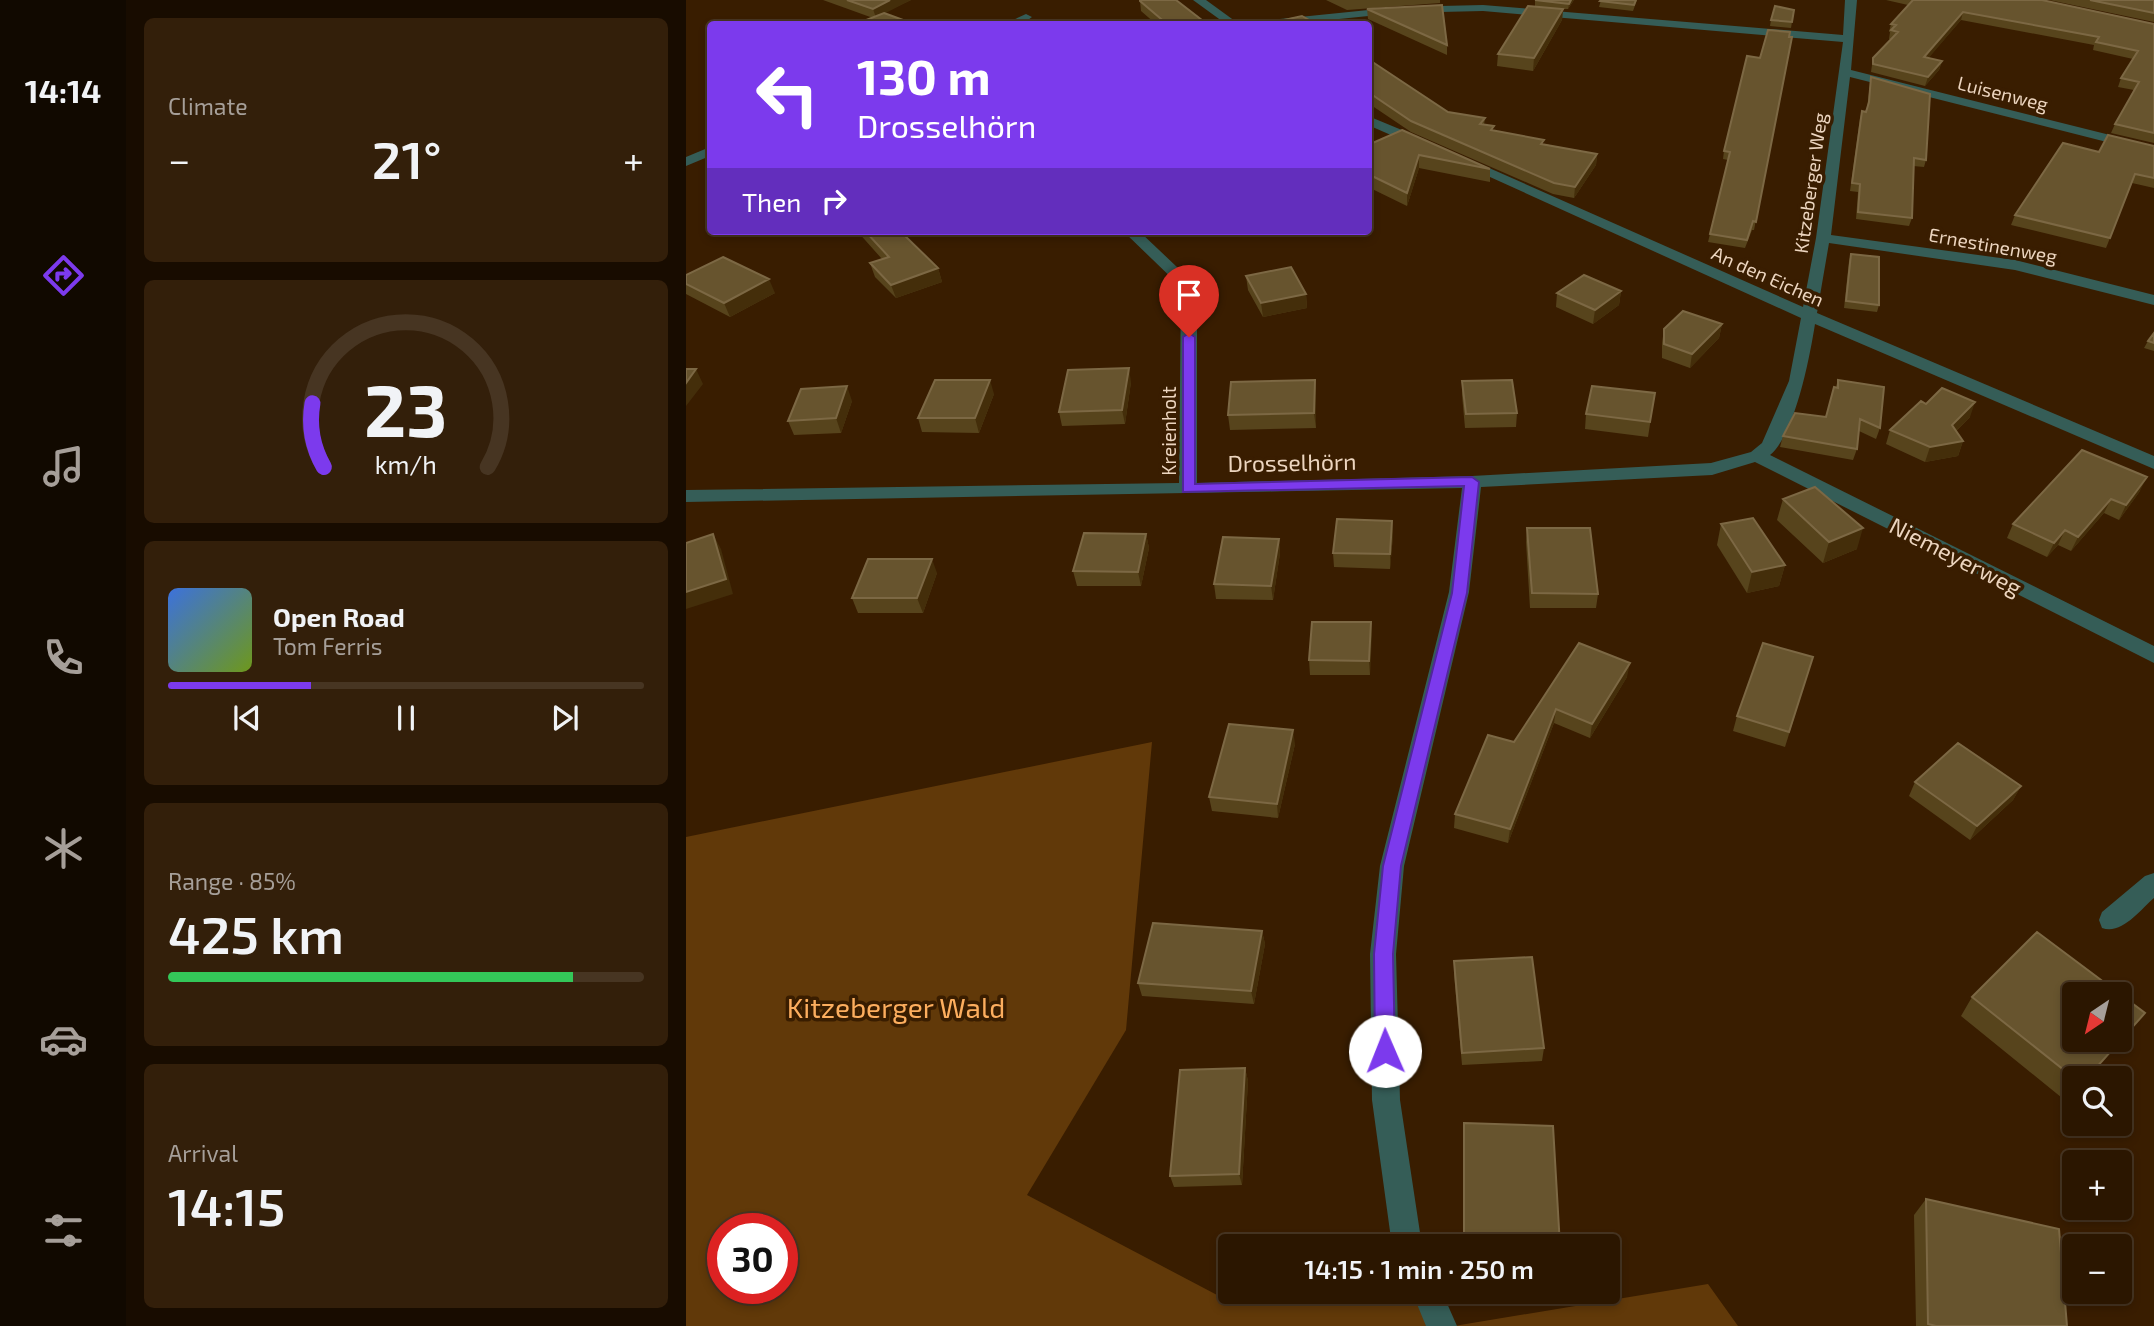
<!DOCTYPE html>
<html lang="en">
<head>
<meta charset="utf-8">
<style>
	body { margin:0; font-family:"Exo 2",sans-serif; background:#331f0a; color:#f1f3f6; height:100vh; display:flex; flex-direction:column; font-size:26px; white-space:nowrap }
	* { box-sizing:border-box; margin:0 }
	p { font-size:23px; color:#a69f99 }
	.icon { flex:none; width:38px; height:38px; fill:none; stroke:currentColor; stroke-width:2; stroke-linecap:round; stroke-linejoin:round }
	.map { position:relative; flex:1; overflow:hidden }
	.details { display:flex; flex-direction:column; gap:18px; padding:18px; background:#180c00; width:560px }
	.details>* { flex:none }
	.top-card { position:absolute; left:21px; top:21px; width:665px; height:214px; border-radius:7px; box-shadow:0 4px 10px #0003,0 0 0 2px #473522; background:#7c3aed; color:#fff; overflow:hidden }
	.needle { width:46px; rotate:215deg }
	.controls { position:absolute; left:1376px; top:982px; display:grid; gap:14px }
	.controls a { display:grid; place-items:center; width:70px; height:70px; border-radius:7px; background:#2b1600; box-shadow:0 4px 10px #0003,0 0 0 2px #473522; font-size:35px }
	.speed { position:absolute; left:21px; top:1213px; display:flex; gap:14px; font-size:35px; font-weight:700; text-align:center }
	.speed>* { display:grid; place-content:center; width:91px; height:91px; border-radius:50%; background:#2b1600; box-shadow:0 4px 10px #0003,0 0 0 2px #473522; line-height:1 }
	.speed .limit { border:10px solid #d22; background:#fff; color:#111 }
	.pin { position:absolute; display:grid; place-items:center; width:60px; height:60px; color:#fff; margin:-72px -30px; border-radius:50% 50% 50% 0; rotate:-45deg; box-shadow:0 0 7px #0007 }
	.pin .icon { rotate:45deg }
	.me { position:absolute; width:77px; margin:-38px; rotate:359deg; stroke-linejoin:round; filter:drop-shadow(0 0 5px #0008) }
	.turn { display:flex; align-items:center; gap:24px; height:147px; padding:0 35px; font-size:32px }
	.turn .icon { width:91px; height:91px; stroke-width:2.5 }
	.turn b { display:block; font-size:49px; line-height:60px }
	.then { display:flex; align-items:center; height:66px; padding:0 35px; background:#0003; gap:14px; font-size:26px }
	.big { font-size:52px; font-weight:600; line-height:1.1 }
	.details .widget { flex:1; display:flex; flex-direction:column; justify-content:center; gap:10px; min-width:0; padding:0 24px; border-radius:10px; background:#331f0a }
	.details .dial { align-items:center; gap:0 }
	.dial svg { height:182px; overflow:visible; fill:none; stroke:#473522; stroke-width:7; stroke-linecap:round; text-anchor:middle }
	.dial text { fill:#f1f3f6; stroke:none }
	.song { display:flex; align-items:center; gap:21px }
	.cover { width:84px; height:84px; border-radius:10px; background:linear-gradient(135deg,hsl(220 70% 55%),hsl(80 70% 35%)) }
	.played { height:7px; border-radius:4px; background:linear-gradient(90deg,#7c3aed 30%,#473522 30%) }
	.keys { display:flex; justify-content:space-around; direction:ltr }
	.heat { display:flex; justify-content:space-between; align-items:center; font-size:38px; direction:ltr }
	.charge { height:10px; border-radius:5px; background:linear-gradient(90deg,#34c759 85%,#473522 0) }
	.trip { position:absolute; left:532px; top:1234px; width:402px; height:70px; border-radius:7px; background:#2b1600; box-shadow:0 4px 10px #0003,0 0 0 2px #473522; font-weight:600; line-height:70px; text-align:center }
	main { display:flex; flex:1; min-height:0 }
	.dock { display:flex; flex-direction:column; width:126px; justify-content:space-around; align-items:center; background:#110900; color:#a69f99 }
	.dock .icon { width:49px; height:49px }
	.dock .selected { color:#7c3aed }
	.dock b { font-size:32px; color:#f1f3f6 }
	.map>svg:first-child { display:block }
	.green { fill:#613909; fill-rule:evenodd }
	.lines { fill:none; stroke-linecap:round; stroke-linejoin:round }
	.street { fill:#355d57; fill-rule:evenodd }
	.wall { fill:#57441c }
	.shaded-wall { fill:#442e0a }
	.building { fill:#67542e; stroke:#7c6844; stroke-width:2; fill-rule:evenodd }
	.route { fill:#7c3aed; stroke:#51269a; stroke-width:2 }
	.labels { text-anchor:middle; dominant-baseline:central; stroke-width:7; stroke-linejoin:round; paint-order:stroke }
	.far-street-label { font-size:19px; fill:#ecd5bf; stroke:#391d00 }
	.street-label { font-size:23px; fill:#ecd5bf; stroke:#391d00 }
	.near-park-label { font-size:28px; fill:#fdae5e; stroke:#391d00 }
</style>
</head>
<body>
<main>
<nav class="dock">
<b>14:14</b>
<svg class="icon selected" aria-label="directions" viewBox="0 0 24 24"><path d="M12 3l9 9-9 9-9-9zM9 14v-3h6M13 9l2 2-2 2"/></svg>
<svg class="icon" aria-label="music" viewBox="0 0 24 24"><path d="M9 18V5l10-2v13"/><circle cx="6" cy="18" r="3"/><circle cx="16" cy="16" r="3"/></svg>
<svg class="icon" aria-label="phone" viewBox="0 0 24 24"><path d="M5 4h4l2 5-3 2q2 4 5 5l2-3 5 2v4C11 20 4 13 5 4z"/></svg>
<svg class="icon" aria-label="climate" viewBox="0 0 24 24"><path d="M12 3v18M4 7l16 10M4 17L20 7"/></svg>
<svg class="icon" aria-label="car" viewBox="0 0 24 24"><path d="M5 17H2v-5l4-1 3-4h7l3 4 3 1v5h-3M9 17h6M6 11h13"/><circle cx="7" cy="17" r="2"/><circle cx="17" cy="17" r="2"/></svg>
<svg class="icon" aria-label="filters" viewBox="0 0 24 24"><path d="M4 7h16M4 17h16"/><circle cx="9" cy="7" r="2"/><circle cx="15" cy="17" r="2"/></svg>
</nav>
<section class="details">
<div class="widget"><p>Climate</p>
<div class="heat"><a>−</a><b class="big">21°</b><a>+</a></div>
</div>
<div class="widget dial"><svg viewBox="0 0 100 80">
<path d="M14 69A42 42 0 1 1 86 69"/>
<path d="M14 69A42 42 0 0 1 9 41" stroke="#7c3aed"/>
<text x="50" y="56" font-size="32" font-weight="700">23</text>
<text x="50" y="72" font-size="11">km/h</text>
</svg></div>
<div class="widget">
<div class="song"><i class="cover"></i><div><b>Open Road</b><p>Tom Ferris</p></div></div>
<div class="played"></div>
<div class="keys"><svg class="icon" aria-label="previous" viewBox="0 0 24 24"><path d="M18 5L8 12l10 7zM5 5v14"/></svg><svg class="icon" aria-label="pause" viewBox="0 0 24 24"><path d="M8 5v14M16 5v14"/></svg><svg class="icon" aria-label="next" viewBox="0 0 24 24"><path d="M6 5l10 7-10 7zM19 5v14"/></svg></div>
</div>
<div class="widget"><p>Range · 85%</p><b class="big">425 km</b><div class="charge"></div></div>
<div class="widget"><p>Arrival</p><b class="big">14:15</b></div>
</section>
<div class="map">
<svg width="1468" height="1326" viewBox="0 0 1468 1326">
	<rect width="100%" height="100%" fill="#391d00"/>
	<path class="green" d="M466,742L440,1030L341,1195L533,1296L551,1292H741L756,1326H0V837ZM37,1228H96V1288H37Z
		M1022,1284L1052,1326H768Z"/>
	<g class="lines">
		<path class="street" d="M507,0H520L553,24H540Z
			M1159,0H1171L1165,70L1468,146V154L1164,77L1145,235L1329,260L1468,295V305L1329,270L1143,243L1131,313L1468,456V469L1129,324C1124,356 1109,435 1084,455L1468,646V663L1069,462L1026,475L795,487L783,592L718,866L710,954L714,1100L736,1246H706L686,1100L684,954L694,866L763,592L776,488L0,502V490L493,483L495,287L437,231H453L511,286V483L786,476L1025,463L1065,452L1076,443L1103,381L1115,318L773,163L780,159L785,160L1117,307L1130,238L1157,42L797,11L712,13L604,24H569L575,21L712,7L797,5L1157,35Z
			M340,14L346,17C338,24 328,25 318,24Z
			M682,116L740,140L742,143L740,146H730L682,125Z
			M24,147V156L0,166V157Z
			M1468,873V898C1454,910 1436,935 1416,928L1413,920L1416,912L1459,876Z
			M726,1292H756L771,1326H740Z"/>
	</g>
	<path class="wall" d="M137,0H225L187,18Z
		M640,0H754V3L661,10Z
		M849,0H888L882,9H877L876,20L847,71L811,66L812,54L849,6Z
		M915,0H951L947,11L913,7Z
		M1200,0H1356L1468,24V143L1425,133L1429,124L1448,90L1432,87L1435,78L1447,59L1407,50L1408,45L1275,20L1242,58L1256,61L1253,70L1239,86L1185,72L1187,58L1205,39H1203L1204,32H1203L1205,24L1222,5Z
		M1363,0H1468V22Z
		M454,1L521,24H470L455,11Z
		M681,9L761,45V55L682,19Z
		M1108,10L1105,28L1084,26L1085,20Z
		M1103,37H1106L1068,230H1066L1059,248L1022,242L1042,160L1037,159L1038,151L1074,58Z
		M682,59L762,112L799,118L798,125L808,131L858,144L911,154L910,165L888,198L867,194L725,132L682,103Z
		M1185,77L1240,160L1238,167L1227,166L1226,218L1223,226L1170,219L1172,192L1164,191L1174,118L1176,111L1180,112L1181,108Z
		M682,145L804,169V182L733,168L721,206L682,187Z
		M1468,146V188L1446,183L1420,248L1325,225L1329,215L1413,152Z
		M171,231H214L252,268L256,282L210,298L189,277L184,263L196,259Z
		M1165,254L1193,305L1191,312L1158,308L1163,261Z
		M0,275L89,293L44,317L0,294Z
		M560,276L620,294L621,308L577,317L562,290Z
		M935,291L933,305L907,324L870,307L871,293Z
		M1036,324L1033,338L1004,368L976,358V343L978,329Z
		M1468,333V351L1458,348L1462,341Z
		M629,380L630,394V428L544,430L542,415Z
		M1152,380L1194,428L1190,439L1173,431L1171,449L1167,460L1094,447L1097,436L1140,417Z
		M776,381L831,413L830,427L779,428L776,395Z
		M445,382L439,424L376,426L373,412Z
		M969,393L962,437L899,429L900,414Z
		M308,394L293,433L236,432L232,418Z
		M166,401L155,433L108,435L102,421Z
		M1240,404L1284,417L1270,431L1277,441L1272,456L1239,462L1200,444L1204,430Z
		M1454,491L1433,520L1418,513L1385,551L1372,545L1361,557L1321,538L1327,524Z
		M1097,499L1171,549L1137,563L1091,520Z
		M706,521L707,535L704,569L648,567L647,553Z
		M1035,524L1099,565L1093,586L1061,593L1031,545Z
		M841,528L912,594L910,608H844L840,542Z
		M460,534L463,548L455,586H391L387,571Z
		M593,539L594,553L587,600L530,599L528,584Z
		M251,573L237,613H172L166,598Z
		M685,622L684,675H624L623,660Z
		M893,643L941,677L904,738L868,723L822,843L768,828L769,814L828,742Z
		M1127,657L1099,747L1047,731L1051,716Z
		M609,744L592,818L526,811L523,797Z
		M1229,782L1335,786L1327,800L1284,840L1223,796Z
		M576,931L579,944L568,1004L456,996L452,983Z
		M768,961L858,1048L856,1061L776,1065L768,974Z
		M1286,997L1443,1031L1402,1078H1388V1094L1381,1102L1275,1016Z
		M559,1068L562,1081L556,1185L488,1187L484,1176Z
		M778,1123L874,1246H777V1141Z
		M1240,1199L1381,1326H1230L1228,1215Z"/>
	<path class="shaded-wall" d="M204,0H225L190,18L187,9Z
		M885,0H888L882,9L883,4Z
		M877,9L876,20L847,71L848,58Z
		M1277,12L1275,20L1236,66L1238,57Z
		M1256,61L1253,70L1239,86L1242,77Z
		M911,154L910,165L888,198L889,187Z
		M733,155V168L721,206V193Z
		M515,231H526L516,235Z
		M252,268L256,282L210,298L205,285Z
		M83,279L89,293L44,317L38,303Z
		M935,291L933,305L907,324L909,310Z
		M620,294L621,308L577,317L575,303Z
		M1036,324L1033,338L1004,368L1006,354Z
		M443,368L445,382L439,424L436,410Z
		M10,369L17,384L0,406V383Z
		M304,380L308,394L293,433L289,418Z
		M629,380L630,394V428L628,413Z
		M161,386L166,401L155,433L150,418Z
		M1289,402L1284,417L1261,439L1266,425Z
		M1277,441L1272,456L1239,462L1244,447Z
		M1461,477L1454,491L1433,520L1440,505Z
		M1425,499L1418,513L1385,551L1392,537Z
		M706,521L707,535L704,569V554Z
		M1177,528L1171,549L1137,563L1143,542Z
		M1379,530L1372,545L1361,557L1368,543Z
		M27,534L35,549L47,594L0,609V592Z
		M460,534L463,548L455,586L452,572Z
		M593,539L594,553L587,600L585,586Z
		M246,559L251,573L237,613L231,598Z
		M1099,565L1093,586L1061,593L1066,572Z
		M685,622L686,636L684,675L683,661Z
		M944,663L941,677L904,738L906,724Z
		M870,709L868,723L822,843L824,829Z
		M607,730L609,744L592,818L591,804Z
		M1335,786L1327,800L1284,840L1291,826Z
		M576,931L579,944L568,1004L565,991Z
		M1459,1013L1402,1078H1401Z
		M559,1068L562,1081L556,1185L553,1174Z"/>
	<path class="building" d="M161,0H204L187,9Z
		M454,0H490L521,24H481L454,1Z
		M849,0H885L883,4Z
		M915,0H950L948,5L914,1Z
		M1227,0H1356L1468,24V133L1429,124L1453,82L1435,78L1452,51L1410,42L1413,37L1277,12L1238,57L1256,61L1242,77L1187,64V58L1212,32L1205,30L1210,25L1205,24Z
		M1404,0H1468V13Z
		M756,5L761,45L681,9Z
		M842,6L877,9L848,58L812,54Z
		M1089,6L1108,10L1106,22L1085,20Z
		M198,13L228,24H170Z
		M616,16L630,24H579Z
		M1082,30L1104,32L1103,37H1106L1070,222L1067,221L1061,240L1024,234L1044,152L1038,151L1061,56L1074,58Z
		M682,59L762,112L799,118L794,124L808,126L805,130L858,140L855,144L911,154L889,187L868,183L725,121L682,92Z
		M1185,77L1244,94L1240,160L1228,158L1226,218L1172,212L1174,184L1166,183L1176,111L1180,112L1183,102Z
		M716,130L804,169L733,155L721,193L682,174V145Z
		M1422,135L1468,146V178L1449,174L1424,238L1329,215L1377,143L1413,152Z
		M179,231H214L252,268L205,285L184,263L203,257Z
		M1165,254L1193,257V305L1160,301Z
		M37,257L83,279L38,303L0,284V275Z
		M605,267L620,294L575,303L560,276Z
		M898,275L935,291L909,310L871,293Z
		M997,311L1036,324L1006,354L978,344V329Z
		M1468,333V343L1462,341Z
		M443,368L436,410L373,412L382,370Z
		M0,369H10L0,383Z
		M249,380H304L289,418H232Z
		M629,380L628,413L542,415L545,382Z
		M826,380L831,413L780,414L776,381Z
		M1152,380L1198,387L1194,428L1174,419L1171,449L1097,436L1109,413L1140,417L1148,387L1152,388Z
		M161,386L150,418L102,421L115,389Z
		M906,386L969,393L964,422L900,414Z
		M1256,388L1289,402L1266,425L1277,441L1244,447L1204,430L1235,401L1240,404Z
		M1396,450L1461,477L1440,505L1425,499L1392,537L1379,530L1368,543L1327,524Z
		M1129,487L1177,528L1143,542L1097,499Z
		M1067,518L1099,565L1066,572L1035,524Z
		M651,519L706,521L704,554L647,553Z
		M841,528H904L912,594L846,593Z
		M398,533L460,534L452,572L387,571Z
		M27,534L40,579L0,592V543Z
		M537,537L593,539L585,586L528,584Z
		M182,559H246L231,598H166Z
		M626,622H685L683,661L623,660Z
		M893,643L944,663L906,724L870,709L824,829L769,814L802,735L828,742Z
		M1077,643L1127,657L1103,732L1051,716Z
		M543,724L607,730L591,804L523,797Z
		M1272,743L1335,786L1291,826L1229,782Z
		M467,923L576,931L565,991L452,983Z
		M1351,932L1459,1013L1401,1078H1388L1286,997ZM1388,994H1433V1040H1388Z
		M846,957L858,1048L776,1053L768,961Z
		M559,1068L553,1174L484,1176L494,1070Z
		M778,1123L867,1126L874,1246H778Z
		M1240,1199L1373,1229L1381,1326H1250L1242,1324Z"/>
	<path class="route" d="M503,333L509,337V484L786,477L793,482L781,593L715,866L707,954L709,1051L706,1058L699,1061L692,1058L689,1051L688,954L697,866L766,593L778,486L497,492V337Z"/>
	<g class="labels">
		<g class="far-street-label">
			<text transform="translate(1317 93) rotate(14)">Luisenweg</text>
			<text transform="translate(1124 183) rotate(-82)">Kitzeberger Weg</text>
			<text transform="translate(1307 245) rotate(10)">Ernestinenweg</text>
			<text transform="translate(1082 276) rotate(24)">An den Eichen</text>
			<text transform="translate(482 431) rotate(-90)">Kreienholt</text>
		</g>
		<g class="street-label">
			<text transform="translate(606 462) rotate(-1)">Drosselhörn</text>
			<text transform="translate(1270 556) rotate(27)">Niemeyerweg</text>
		</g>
		<g class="near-park-label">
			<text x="210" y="1007">Kitzeberger Wald</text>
		</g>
	</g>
</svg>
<div class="controls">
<a><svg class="needle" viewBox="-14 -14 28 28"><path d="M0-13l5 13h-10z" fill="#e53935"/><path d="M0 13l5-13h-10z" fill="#a69f99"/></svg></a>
<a><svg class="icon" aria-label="search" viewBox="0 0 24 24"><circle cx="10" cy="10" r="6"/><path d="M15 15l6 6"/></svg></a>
<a>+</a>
<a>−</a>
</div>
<div class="speed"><div class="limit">30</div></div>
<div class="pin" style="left:503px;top:337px;background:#d93025"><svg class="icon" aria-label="arrive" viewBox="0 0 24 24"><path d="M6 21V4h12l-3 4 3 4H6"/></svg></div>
<svg class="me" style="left:699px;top:1051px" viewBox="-20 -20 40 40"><circle r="19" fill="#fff"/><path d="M0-13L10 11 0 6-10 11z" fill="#7c3aed"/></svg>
<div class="trip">14:15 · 1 min · 250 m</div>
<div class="top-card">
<div class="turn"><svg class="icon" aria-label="left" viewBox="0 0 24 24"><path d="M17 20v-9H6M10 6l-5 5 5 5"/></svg><div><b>130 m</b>Drosselhörn</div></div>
<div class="then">Then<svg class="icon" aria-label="right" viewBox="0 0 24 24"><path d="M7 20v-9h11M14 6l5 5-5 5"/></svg></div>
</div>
</div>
</main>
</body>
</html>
